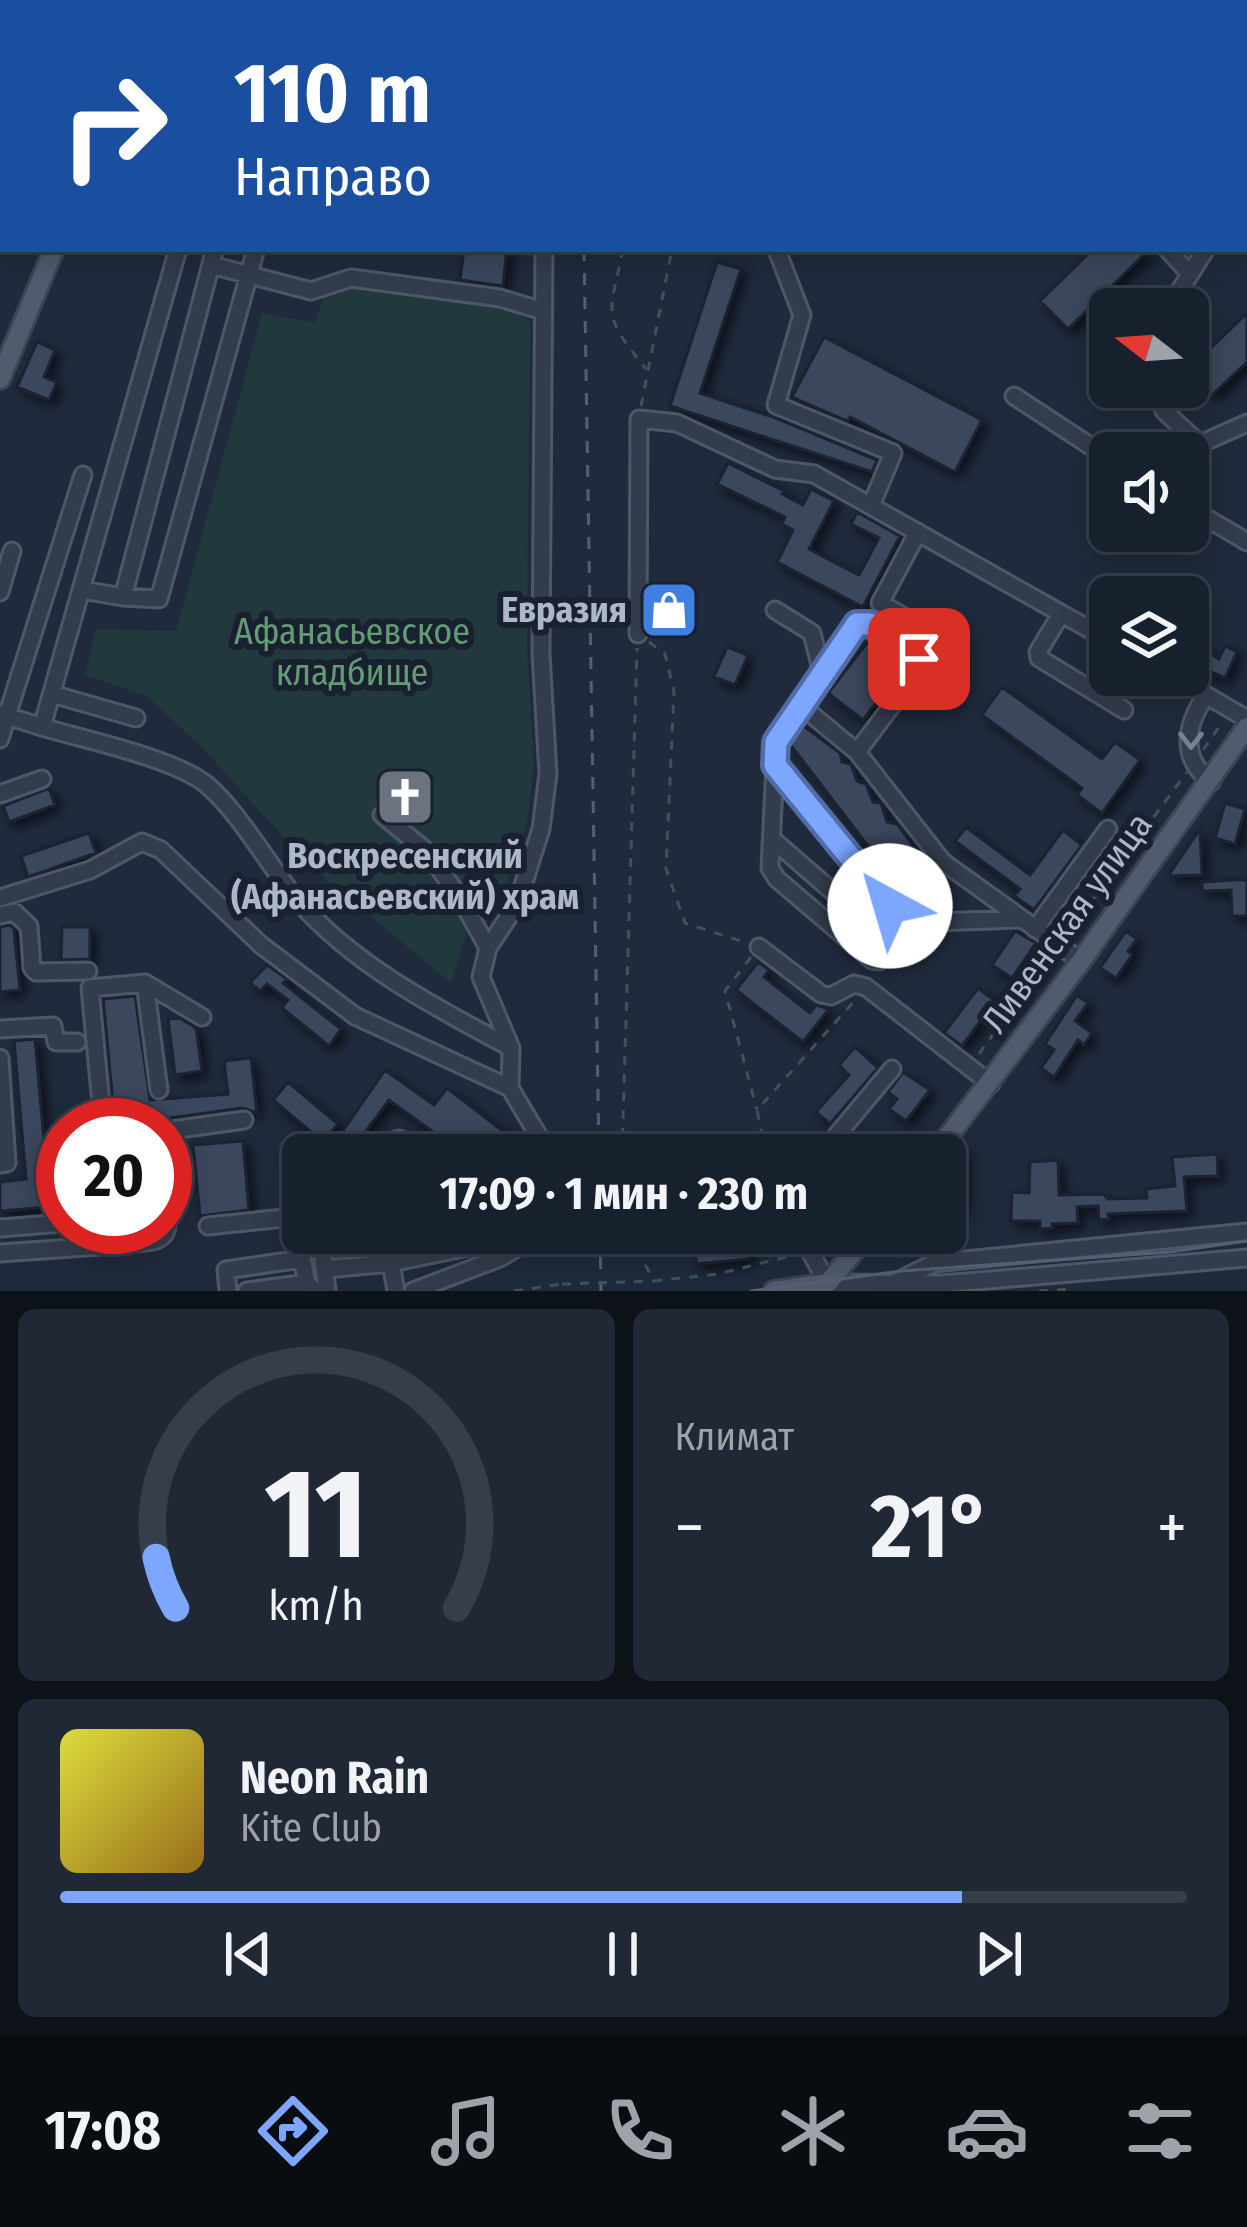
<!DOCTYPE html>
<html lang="ru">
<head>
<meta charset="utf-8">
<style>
	body { margin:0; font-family:"Fira Sans Condensed",sans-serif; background:#202835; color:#f1f3f6; height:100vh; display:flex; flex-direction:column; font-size:45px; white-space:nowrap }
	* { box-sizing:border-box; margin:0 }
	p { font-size:39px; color:#9ea3aa }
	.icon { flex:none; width:66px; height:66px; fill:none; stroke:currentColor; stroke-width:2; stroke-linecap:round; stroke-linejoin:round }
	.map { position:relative; height:1291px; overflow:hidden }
	.drawer { display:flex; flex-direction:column; gap:18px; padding:18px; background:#0d1219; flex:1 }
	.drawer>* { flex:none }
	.guide { position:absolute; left:0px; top:0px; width:1248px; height:252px; box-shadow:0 6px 30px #0003,0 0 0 3px #363e49; background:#1a4fa0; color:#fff; overflow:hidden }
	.needle { width:78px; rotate:287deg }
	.tools { position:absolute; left:1089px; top:288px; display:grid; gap:24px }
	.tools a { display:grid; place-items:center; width:120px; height:120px; border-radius:18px; background:#17202d; box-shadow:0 6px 30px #0003,0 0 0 3px #363e49; font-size:60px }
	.speed { position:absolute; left:36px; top:1098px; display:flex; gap:24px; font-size:60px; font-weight:700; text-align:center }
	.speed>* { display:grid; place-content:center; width:156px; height:156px; border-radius:50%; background:#17202d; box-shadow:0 6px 30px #0003,0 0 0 3px #363e49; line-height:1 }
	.speed .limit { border:18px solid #d22; background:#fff; color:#111 }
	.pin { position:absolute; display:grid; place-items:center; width:102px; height:102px; color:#fff; margin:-51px; border-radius:24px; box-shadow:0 6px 18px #0006 }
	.me { position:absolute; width:132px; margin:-66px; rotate:321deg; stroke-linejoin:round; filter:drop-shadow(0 0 9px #0008) }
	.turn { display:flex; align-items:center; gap:42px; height:252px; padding:0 36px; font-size:54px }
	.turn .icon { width:156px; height:156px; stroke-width:2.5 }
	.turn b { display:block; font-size:84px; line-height:102px }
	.big { font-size:90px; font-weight:700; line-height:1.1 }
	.drawer .card { flex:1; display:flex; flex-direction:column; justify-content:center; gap:18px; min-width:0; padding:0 42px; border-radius:18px; background:#202835 }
	.drawer .dial { align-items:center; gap:0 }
	.dial svg { height:312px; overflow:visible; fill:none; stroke:#363e49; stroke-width:7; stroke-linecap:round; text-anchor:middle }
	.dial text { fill:#f1f3f6; stroke:none }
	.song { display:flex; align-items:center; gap:36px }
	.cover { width:144px; height:144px; border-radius:18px; background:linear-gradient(135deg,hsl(60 70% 55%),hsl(40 70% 35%)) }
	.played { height:12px; border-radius:6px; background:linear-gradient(90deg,#7da6ff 80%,#363e49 80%) }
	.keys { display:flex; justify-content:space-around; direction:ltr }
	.heat { display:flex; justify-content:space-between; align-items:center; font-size:66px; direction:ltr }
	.drawer .tiles { flex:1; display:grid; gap:18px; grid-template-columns:1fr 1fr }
	.card:last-child { grid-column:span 2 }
	.trip { position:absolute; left:282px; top:1134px; width:684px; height:120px; border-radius:18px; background:#17202d; box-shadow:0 6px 30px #0003,0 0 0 3px #363e49; font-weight:700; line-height:120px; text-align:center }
	.menu { display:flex; height:192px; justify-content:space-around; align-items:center; background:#090d12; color:#9ea3aa }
	.menu .icon { width:84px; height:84px }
	.menu .active { color:#7da6ff }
	.menu b { font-size:54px; color:#f1f3f6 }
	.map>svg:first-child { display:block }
	.green { fill:#21383d }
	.building { fill:#3b465d; stroke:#1b2333; stroke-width:3; filter:url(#shadow) }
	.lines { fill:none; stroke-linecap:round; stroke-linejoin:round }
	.minor-casing { stroke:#4e5767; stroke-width:21 }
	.major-casing { stroke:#3d4555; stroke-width:24 }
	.path { stroke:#3c5458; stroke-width:3; stroke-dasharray:9 9; stroke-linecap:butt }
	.minor { stroke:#333c4c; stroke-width:15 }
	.major { stroke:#515b6d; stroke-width:18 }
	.tram { stroke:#555f74; stroke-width:3 }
	.rail { stroke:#555f74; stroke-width:3; stroke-dasharray:12 12; stroke-linecap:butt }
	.path-bridge { stroke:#3c5458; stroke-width:3; stroke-dasharray:9 9; stroke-linecap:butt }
	.oneway { stroke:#778090 }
	.route-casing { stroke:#516ca6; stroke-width:30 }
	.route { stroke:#7da6ff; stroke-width:21 }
	.labels { text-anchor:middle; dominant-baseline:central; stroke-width:12; stroke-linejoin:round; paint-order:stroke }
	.poi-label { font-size:36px; font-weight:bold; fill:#aeb7c8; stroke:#192131; text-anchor:end }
	.park-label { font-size:36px; fill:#639c74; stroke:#192131 }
	.street-label { font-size:36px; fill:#aeb7c8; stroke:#192131 }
</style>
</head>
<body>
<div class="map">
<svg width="1247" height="1291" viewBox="0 0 1247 1291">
	<defs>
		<filter id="shadow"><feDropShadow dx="5.5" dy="5.5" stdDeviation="6" flood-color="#0009"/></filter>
	</defs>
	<rect width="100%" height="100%" fill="#1f2a3c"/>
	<path class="green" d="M353,282L503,305L530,322L527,648L534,767L527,823L502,898L491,918L465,938L451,983L310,866L205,751L148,697L85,675L96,629L176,631L262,313L315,323L325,290Z"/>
	<path class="building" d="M464,249H507L503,286L460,280Z
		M1093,249H1150L1068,329L1040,301Z
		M717,262L741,269L700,393L776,418L877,460L872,472L670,406Z
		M1247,313V362L1212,395L1188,370Z
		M824,337L982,420L955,472L850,417L847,421L792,397Z
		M37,342L55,350L44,377L57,382L49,400L17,387Z
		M728,463L784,491L782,494L803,505L811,489L834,501L809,549L859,575L879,538L851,524L857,512L900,536L863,607L777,562L793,530L782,524L785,517L717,484Z
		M870,639L905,665L863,720L828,693Z
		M1188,641L1219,659L1225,646L1237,652L1225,678L1188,662Z
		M727,647L748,655L735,685L714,677Z
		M1002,687L1102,759L1115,742L1140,760L1102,813L1077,795L1082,788L982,715Z
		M801,724L840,753L842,762L851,764L857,781L866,784L873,802L881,803L887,822L897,824L916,849L894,880L789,743Z
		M49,788L55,805L9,822L3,806Z
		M1225,803L1245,809L1235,844L1215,838Z
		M966,827L1030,875L1063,830L1082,845L1034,910L1014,896L1020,889L955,841Z
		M1200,829L1202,875L1168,876Z
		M89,833L96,853L28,877L21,856Z
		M1232,880H1247V916H1232L1231,890L1202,891V882Z
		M10,925L14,929L20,990L0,992V927Z
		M62,927H90V959L61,960Z
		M1015,931L1036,943L1012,978L992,965Z
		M1126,931L1137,939L1128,951L1132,955L1116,978L1100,968Z
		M758,962L769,970L764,977L810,1013L816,1005L829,1009L803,1042L736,990Z
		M267,965L287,979L283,983L341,1029L329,1046L282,1008L288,1000L267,984L260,991L250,983Z
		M978,988L995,1001L962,1046L944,1033Z
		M1077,995L1088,1003L1075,1021L1092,1033L1084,1045L1078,1040L1054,1077L1041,1068L1054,1050L1045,1044Z
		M135,996L150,1100L228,1094L224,1061L251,1058L257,1113L242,1108L163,1119L155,1124L115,1125L103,999Z
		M180,1018L196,1028L202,1071L175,1075L168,1019Z
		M35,1039L50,1207L0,1211V1182L26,1179L14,1041Z
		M855,1047L878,1068L830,1124L816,1112L849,1075L839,1065Z
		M385,1070L434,1105L447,1088L534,1155H496L469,1135L458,1150L389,1100L361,1138L349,1141L340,1135Z
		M903,1072L930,1090L906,1121L889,1109L897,1099L888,1092Z
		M288,1082L338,1124L323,1142L273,1100Z
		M243,1141L249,1210L200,1216L193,1145Z
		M963,1146L961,1210L945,1209V1168Z
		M1217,1154L1218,1176L1184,1177L1187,1211L1108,1214L1109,1219L1099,1220L1098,1206L1077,1207L1078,1223L1052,1224L1053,1228L1040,1229V1221H1011L1012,1192L1029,1193L1030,1162L1058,1160L1059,1195L1103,1194L1108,1199L1147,1198L1146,1189L1175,1186L1172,1157Z
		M723,1233H745L749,1259L696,1264L695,1247L725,1245Z"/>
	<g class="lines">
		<defs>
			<path id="minor" d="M279,0L292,3
				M320,1L327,3
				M250,3V0
				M344,3L345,0
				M469,3V0
				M548,3V0
				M0,182L3,184
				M1245,185L1247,182
				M178,249L42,727C85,740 174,758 207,785C240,813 270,868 299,902C355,966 437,1008 511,1048
				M1167,249L1190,274
				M778,253L802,315L776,405L893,453L871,506
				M211,265L311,291L351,278L500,298L543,311
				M1168,309L1206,249
				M1156,387L1164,411L1200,444L1247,423
				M1014,396L1110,459
				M1188,507L1247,542
				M918,532L880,603L932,633
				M82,590L123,597L215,249
				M0,592L12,551
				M123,597L159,599L256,249
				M775,610L812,633L822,673
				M1061,614L1038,652L1039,658L1124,710
				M638,634L639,419L677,423L775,469L814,474L1110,641
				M1171,675L1247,719
				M52,694L136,718
				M1206,695C1186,725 1179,757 1211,782
				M799,704L776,742L775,765L890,906L909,923L1021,919
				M0,714L7,716L0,739
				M42,727L7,716L83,475
				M857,752L920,668L918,659L870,624H857L799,704L857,752L943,862L1081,961
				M775,765L770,868L777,879L872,960L879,961L909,923
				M0,794L42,779
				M382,815L429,853L463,903L488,948
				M772,839L893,944
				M0,898L90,870L142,842L161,850L261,945L355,1016L510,1088L550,1155
				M0,915L14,912L29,926L32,968L36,972L88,971
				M1035,929L1108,829
				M759,947L821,994L831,996L854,984L866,987L991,1084
				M145,983L202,1017
				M0,1029L53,1026L56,1042H77
				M0,1058L7,1163L0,1164
				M510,1088L511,1048L481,977L488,948L517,904L541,829L548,774L541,654L544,249
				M103,1125L90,988L145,983L159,1090
				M165,1131L244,1120
				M344,1155L399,1139L438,1155
				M825,1155L831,1142L892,1069
				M208,1226L303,1216
				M0,1228L63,1223
				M320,1233L327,1291
				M800,1233L830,1288
				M115,1245C170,1240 171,1245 165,1188
				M0,1253L115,1245L113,1227
				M391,1263L502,1240
				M326,1269L391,1263L396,1291
				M896,1282L934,1263L1247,1232
				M828,1283L942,1284L1247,1258
				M228,1291L226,1270L302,1259L307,1283L315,1291
				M247,1291L307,1283
				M413,1291L500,1258L541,1233"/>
			<path id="major" d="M157,3L158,0
				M0,379L54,249
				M934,1155L1081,961L1247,727
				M774,1291L828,1283L869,1233"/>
		</defs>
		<use href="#minor" class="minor-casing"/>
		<use href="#major" class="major-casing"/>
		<path class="path" d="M755,3L759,0
			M877,3L883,0
			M623,249C609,318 601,313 646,369
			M641,406L672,249
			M649,642L665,654L674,691L666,869L685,923L744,942
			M1203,750L1222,723
			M1068,933L1187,772
			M751,957L725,991L757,1110
			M979,1054L1051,955
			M622,1155L637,648
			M766,1155L757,1110L857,998
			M913,1155L924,1142
			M628,1233L654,1281L718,1274L798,1254
			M896,1233L897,1256L920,1255
			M823,1243L840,1233
			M514,1291L562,1284
			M1039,1291L1073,1289"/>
		<use href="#minor" class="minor"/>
		<use href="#major" class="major"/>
		<path class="tram" d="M751,1291L901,1271L1170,1252L1247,1241"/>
		<path class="rail" d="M580,0V3
			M584,249L599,1155
			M600,1233L601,1291"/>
		<path class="path-bridge" d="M562,1284L654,1281"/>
	</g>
	<defs><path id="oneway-chevron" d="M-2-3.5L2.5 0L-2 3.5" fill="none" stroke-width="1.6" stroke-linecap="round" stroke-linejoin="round" transform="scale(3)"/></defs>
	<use class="oneway" href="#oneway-chevron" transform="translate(1191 740) rotate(90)"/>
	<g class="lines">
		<defs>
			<path id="route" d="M890,906L775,765L776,742L857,624H870L919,659"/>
		</defs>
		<use href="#route" class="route-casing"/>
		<use href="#route" class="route"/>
	</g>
	<defs>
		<symbol id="shop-square" viewBox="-11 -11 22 22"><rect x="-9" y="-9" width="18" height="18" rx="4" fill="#3f7fe0" stroke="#192131"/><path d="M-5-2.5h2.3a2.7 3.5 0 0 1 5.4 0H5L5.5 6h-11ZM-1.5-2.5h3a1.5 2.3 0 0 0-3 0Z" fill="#fff"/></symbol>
		<symbol id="church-square" viewBox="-11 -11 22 22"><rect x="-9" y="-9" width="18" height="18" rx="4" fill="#6b7280" stroke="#192131"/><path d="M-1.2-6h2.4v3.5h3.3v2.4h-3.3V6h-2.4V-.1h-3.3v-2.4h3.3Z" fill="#fff"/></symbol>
	</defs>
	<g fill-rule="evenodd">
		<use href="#shop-square" x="636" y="577" width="66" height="66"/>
		<use href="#church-square" x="372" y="764" width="66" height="66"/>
	</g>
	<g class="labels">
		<g class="poi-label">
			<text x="627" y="610">Евразия</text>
			<text x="405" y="856" text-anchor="middle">Воскресенский<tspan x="405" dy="41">(Афанасьевский) храм</tspan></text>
		</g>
		<g class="park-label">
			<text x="352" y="632">Афанасьевское<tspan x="352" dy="41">кладбище</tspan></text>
		</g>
		<g class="street-label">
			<text transform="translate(1067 923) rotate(-54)">Ливенская улица</text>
		</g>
	</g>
</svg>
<div class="tools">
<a><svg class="needle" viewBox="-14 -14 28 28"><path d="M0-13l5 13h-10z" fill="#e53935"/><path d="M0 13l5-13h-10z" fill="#9ea3aa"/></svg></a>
<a><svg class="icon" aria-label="sound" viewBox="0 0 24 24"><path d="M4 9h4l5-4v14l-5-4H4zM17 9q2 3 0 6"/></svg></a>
<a><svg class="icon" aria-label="layers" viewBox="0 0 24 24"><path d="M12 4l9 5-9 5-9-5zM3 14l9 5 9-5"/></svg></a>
</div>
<div class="speed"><div class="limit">20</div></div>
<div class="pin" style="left:919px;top:659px;background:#d93025"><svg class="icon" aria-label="arrive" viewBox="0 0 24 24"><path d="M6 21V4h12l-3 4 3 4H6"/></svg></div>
<svg class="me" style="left:890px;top:906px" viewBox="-20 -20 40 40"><circle r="19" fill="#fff"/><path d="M0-13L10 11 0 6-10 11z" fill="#7da6ff"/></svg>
<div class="trip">17:09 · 1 мин · 230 m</div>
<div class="guide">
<div class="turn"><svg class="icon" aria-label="right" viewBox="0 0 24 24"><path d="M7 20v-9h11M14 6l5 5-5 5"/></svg><div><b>110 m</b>Направо</div></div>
</div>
</div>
<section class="drawer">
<div class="tiles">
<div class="card dial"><svg viewBox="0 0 100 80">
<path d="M14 69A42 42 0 1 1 86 69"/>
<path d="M14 69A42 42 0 0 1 9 56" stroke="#7da6ff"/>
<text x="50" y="56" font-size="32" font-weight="700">11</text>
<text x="50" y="72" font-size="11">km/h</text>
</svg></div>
<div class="card"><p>Климат</p>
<div class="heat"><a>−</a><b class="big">21°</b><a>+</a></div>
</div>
<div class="card">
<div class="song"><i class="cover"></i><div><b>Neon Rain</b><p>Kite Club</p></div></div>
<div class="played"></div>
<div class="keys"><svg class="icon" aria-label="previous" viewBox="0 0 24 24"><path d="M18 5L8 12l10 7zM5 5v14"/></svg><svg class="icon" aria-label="pause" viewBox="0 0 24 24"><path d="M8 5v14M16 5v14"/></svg><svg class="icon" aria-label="next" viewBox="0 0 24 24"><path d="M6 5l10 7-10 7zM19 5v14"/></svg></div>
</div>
</div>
</section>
<nav class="menu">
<b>17:08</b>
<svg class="icon active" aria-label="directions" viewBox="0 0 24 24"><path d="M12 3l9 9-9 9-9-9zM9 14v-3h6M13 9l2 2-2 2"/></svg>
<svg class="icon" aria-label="music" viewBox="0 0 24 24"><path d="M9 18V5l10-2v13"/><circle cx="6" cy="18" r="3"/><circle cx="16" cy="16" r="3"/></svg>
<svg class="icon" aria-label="phone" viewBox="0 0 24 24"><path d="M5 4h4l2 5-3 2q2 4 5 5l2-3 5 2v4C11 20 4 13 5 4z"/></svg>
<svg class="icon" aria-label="climate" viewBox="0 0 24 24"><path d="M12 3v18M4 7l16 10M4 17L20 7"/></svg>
<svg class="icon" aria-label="car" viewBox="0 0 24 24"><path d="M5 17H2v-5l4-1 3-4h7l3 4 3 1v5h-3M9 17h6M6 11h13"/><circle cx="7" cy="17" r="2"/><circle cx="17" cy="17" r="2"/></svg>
<svg class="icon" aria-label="filters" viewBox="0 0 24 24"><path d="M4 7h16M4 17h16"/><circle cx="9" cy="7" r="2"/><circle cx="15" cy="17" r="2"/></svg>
</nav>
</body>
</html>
